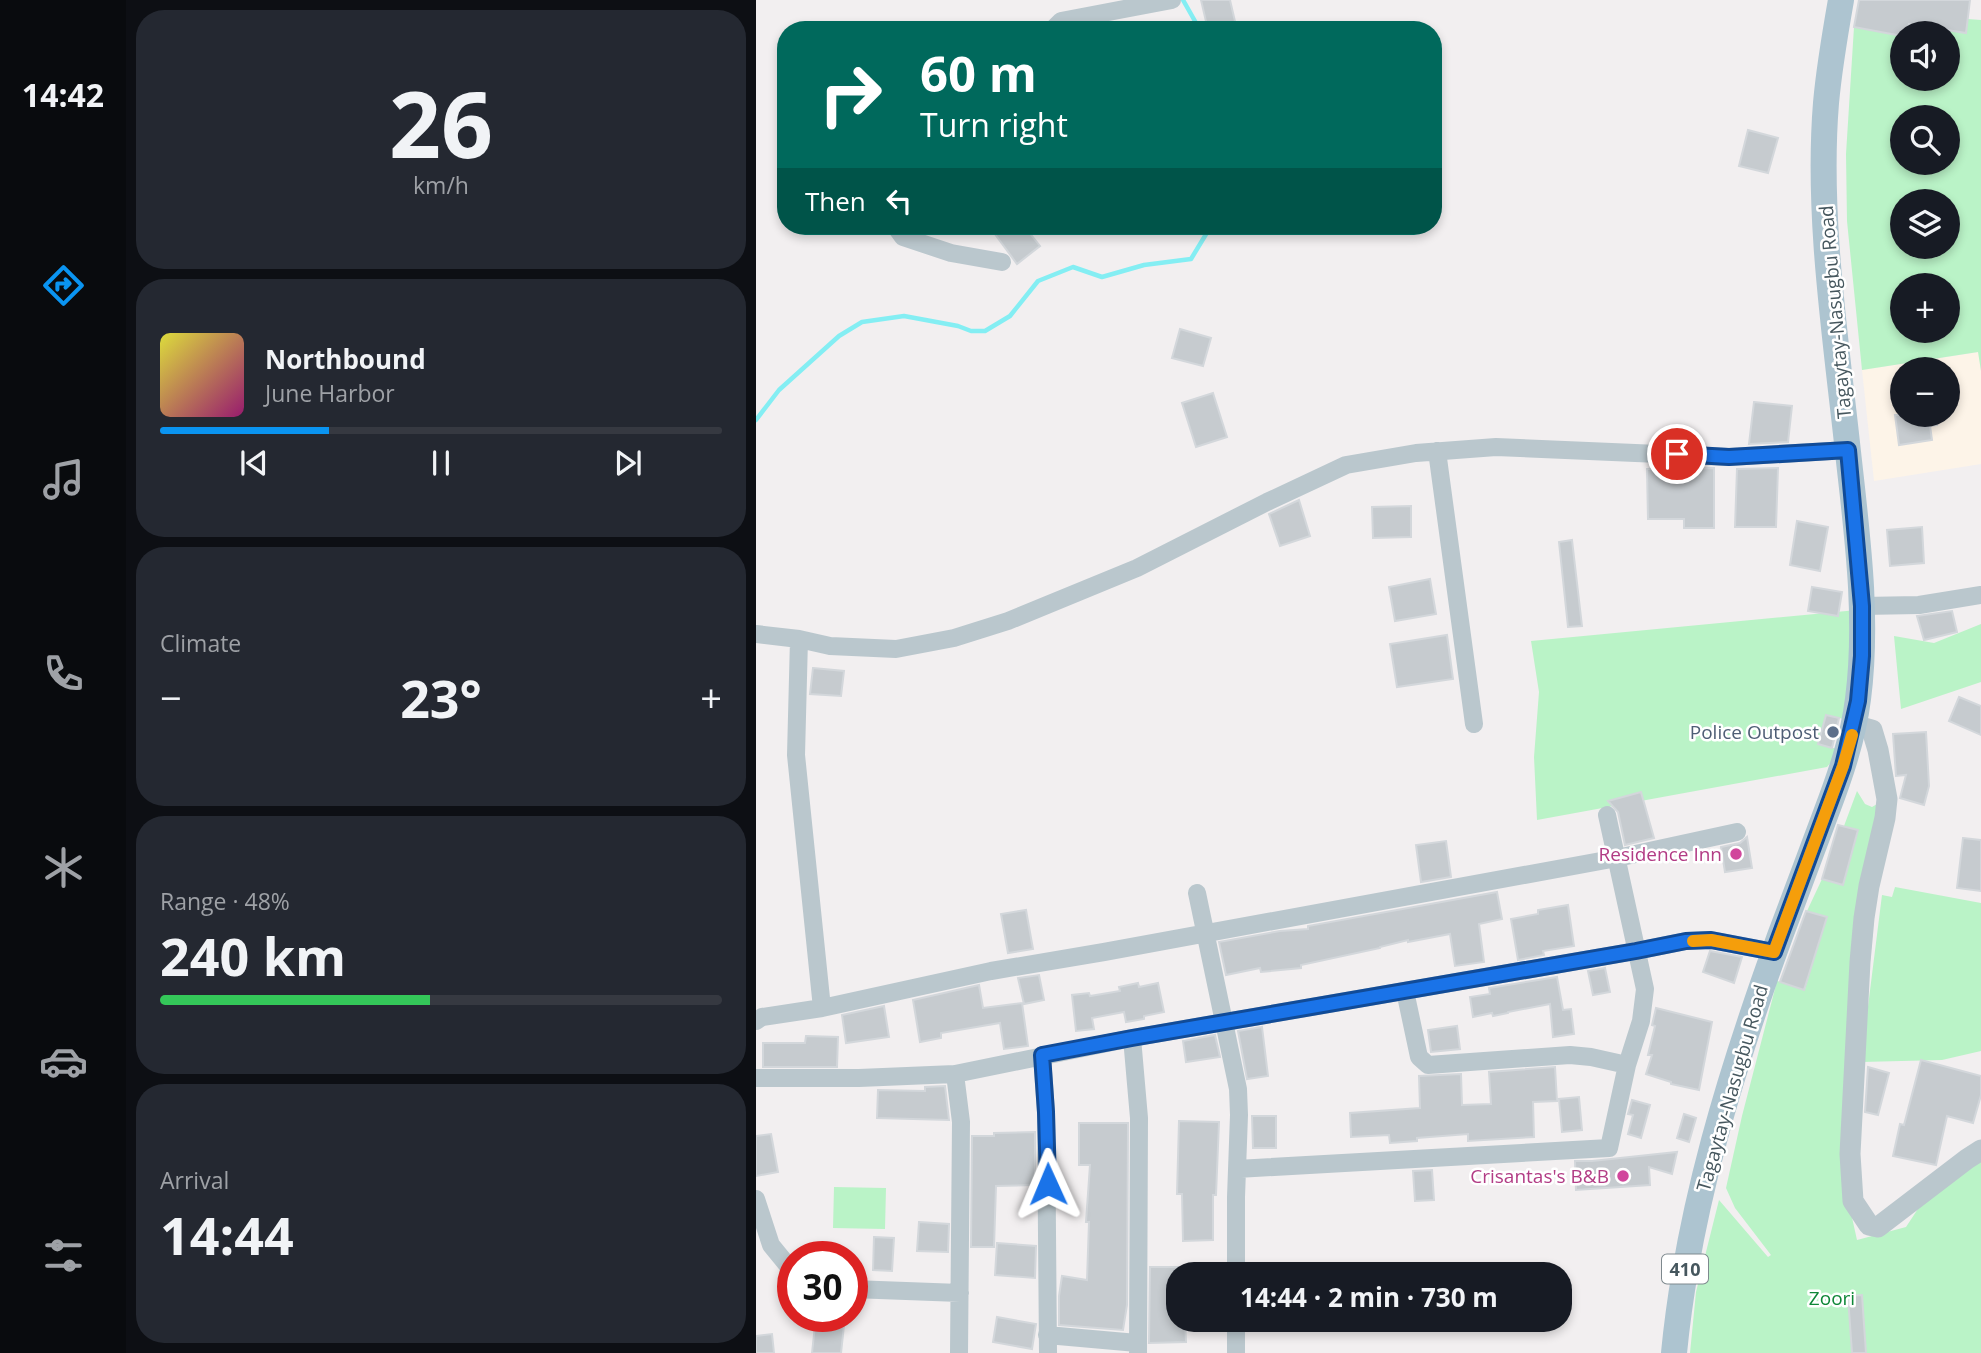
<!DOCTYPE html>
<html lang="en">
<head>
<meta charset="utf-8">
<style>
	body { margin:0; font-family:"Open Sans",sans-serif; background:#242831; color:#f1f3f6; height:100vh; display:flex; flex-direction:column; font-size:26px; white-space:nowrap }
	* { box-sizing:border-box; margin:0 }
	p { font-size:23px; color:#9ea1a6 }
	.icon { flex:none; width:38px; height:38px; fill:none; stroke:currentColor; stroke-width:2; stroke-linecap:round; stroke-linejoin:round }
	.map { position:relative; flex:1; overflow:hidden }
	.panel { display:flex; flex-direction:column; gap:10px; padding:10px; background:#0d0f14; width:630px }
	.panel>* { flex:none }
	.banner { position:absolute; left:21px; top:21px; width:665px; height:214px; border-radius:28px; box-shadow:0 4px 10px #0003; background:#00695c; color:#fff; overflow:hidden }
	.buttons { position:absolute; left:1134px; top:21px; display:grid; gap:14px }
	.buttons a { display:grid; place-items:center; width:70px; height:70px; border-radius:50%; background:#171b24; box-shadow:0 4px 10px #0003; font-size:35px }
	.speed { position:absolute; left:21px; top:1241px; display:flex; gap:14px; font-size:35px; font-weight:700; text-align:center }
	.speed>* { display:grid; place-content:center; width:91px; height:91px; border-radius:50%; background:#171b24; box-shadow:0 4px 10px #0003; line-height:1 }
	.speed .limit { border:10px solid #d22; background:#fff; color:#111 }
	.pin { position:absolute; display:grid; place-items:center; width:60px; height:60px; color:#fff; margin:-30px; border:4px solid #fff; border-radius:50%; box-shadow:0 2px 7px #0007 }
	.me { position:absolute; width:77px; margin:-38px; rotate:359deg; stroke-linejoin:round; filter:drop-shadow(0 0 5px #0008) }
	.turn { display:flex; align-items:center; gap:24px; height:147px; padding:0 28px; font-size:32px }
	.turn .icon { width:91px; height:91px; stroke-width:2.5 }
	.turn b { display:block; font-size:49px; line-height:60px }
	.then { display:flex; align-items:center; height:66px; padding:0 28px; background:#0003; gap:14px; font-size:26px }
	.big { font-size:52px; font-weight:700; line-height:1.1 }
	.panel .tile { flex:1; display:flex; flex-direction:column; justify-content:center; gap:10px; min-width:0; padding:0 24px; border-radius:28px; background:#242831 }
	.panel .dial { align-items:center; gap:0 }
	.dial b { font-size:91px; line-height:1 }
	.song { display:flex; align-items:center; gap:21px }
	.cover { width:84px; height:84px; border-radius:10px; background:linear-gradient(135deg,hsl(60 70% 55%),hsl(320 70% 35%)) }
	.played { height:7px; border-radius:4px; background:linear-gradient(90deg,#0a94f1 30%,#363941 30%) }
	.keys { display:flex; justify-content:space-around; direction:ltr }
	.heat { display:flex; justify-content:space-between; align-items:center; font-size:38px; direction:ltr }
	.charge { height:10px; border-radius:5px; background:linear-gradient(90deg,#34c759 48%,#363941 0) }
	.trip { position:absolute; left:410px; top:1262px; width:406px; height:70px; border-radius:28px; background:#171b24; box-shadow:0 4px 10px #0003; font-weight:700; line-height:70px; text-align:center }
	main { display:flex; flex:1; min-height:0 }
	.dock { display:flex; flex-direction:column; width:126px; justify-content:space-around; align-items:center; background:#090b0e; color:#9ea1a6 }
	.dock .icon { width:49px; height:49px }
	.dock .active { color:#0a94f1 }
	.dock b { font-size:32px; color:#f1f3f6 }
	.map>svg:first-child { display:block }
	.commercial { fill:#fdf4e8; fill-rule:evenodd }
	.green { fill:#baf3c7; fill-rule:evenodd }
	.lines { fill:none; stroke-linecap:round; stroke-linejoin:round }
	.stream { stroke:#84eef3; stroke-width:4.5 }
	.building { fill:#c6cbcf; stroke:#d3d7db; stroke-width:2 }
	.minor { stroke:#bac7cd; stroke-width:18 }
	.tertiary { stroke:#bac7cd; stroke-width:21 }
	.primary { stroke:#adc4d0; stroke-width:26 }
	.route-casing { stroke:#114b97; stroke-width:18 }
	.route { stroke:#1a73e8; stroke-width:12 }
	.slow { stroke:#f59e0b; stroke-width:12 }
	.service-dot { fill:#5c6f8a; stroke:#fff; stroke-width:2.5 }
	.hotel-dot { fill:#d1479c; stroke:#fff; stroke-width:2.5 }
	.labels { text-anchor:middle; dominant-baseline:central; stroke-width:5; stroke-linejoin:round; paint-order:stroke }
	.shield { fill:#fff; stroke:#7e898e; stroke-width:2 }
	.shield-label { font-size:18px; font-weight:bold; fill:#46575e }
	.street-label { font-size:19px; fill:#46575e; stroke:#fff }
	.service-label { font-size:19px; fill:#4e5e75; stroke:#fff; text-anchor:end }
	.hotel-label { font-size:19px; fill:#b23c85; stroke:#fff; text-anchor:end }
	.park-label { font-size:19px; fill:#0f8738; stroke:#fff }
</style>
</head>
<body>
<main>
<nav class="dock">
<b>14:42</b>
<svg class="icon active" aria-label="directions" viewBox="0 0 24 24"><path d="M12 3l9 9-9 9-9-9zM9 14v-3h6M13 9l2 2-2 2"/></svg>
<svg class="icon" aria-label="music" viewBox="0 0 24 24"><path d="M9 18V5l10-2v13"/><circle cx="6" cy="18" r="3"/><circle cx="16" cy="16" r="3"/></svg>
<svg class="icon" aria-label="phone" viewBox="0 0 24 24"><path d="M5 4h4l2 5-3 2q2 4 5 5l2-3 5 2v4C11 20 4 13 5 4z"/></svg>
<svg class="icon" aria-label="climate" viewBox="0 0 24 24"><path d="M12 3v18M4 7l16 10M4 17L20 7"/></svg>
<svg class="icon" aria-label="car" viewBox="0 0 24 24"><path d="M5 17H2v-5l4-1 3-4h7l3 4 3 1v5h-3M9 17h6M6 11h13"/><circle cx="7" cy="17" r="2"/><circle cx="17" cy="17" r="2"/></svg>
<svg class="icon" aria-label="filters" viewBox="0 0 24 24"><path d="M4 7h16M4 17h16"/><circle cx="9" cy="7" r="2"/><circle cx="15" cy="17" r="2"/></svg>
</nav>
<section class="panel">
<div class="tile dial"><b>26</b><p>km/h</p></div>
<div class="tile">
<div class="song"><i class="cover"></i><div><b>Northbound</b><p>June Harbor</p></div></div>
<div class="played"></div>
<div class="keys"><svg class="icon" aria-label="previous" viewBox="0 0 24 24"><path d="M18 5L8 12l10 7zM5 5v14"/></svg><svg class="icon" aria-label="pause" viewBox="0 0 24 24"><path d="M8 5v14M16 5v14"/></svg><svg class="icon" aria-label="next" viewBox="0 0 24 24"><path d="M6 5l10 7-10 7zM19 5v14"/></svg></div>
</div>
<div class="tile"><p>Climate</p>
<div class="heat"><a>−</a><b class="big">23°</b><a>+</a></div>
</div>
<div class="tile"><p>Range · 48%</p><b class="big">240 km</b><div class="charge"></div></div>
<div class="tile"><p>Arrival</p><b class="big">14:44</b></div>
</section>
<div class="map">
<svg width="1225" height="1353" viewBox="0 0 1225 1353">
	<rect width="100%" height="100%" fill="#f2eff0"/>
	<path class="commercial" d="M1223,352L1225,371V464L1118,481L1106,370ZM1146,369H1192V415H1146Z"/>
	<path class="green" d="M1212,19L1225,20V371L1222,352L1106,370L1091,221L1090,154L1098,27L1146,36V79H1192V33H1151L1153,25L1209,33ZM1146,117H1192V163H1146ZM1146,201H1192V247H1146ZM1146,285H1192V331H1146Z
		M1101,610L1092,720L1070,715L1062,744L1085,750L1071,767L781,820L778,757L783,692L775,641Z
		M1225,624V682L1145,709L1138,636L1178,643Z
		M1101,791L1109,804L1116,807L1128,800L1093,1204L1101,1240L1150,1227L1181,1180L1225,1144V1353H934L940,1292L963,1200L1012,1257L1015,1255L979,1208L970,1188L986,1116L1021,981L1049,989L1070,918L1051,911L1066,879L1087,884L1102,831L1088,826Z
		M1139,887L1225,903V1051L1186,1060L1105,1062L1126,895L1136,897Z
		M78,1187L130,1188L129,1229L77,1228Z"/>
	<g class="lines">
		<path class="stream" d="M427,0L444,30
			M0,420L23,390L83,336L106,322L148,316L202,326L215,331H229L254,316L282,281L317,267L346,277L388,265L435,259L455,226"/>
	</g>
	<path class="building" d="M445,0H474L481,30H452Z
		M1103,0H1214L1210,33L1153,24L1151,33H1146V36L1098,27Z
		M992,130L1022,138L1012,173L983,166Z
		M233,226H268L284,246L261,264Z
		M424,329L455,338L447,366L416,358Z
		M457,393L471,437L440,447L426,403Z
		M998,402L1036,406L1032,442L993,444Z
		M1139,415H1180L1181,425L1174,426L1176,440L1143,445Z
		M958,468V528H928V519H892L891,469Z
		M1022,468L1020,527H979L981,469Z
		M543,500L554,536L524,546L513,514Z
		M655,506V537L617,538L616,507Z
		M1041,521L1072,527L1064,571L1034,565Z
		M1166,527L1168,563L1134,566L1131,530Z
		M816,540L826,626L812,627L803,542Z
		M674,579L680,614L639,621L633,587Z
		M1056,587L1086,592L1082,616L1052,611Z
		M1196,611L1201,632L1168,640L1161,616Z
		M691,635L697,679L641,687L634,644Z
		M57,668L88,671L85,696L54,694Z
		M1203,697L1225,706V735L1193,721Z
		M1070,715L1083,718L1076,748L1062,744Z
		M1170,732L1173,786L1168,805L1144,798L1150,775L1140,776L1137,734Z
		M885,792L898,838L869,845L862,812L852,801Z
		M1082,825L1102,830L1087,885L1066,879Z
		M991,837L996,868L969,872L965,847L984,843Z
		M1207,838L1225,840V891L1201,888Z
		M690,841L695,877L665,882L660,845Z
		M741,892L746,919L723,924L728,962L699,966L694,934L652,942V940L624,947V948L545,965V968L505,972L504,968L470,975L463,942L524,931L552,929V926Z
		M812,905L818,946L787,951L788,955L762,960L755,919L782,914V910Z
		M270,910L277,949L252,953L245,914Z
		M1050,911L1071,917L1048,990L1024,982Z
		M954,951L986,957L978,983L947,972Z
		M849,968L854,992L837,995L832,971Z
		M283,975L288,1000L268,1004L262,978Z
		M801,977L807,1010L815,1009L818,1034L797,1037L794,1004L752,1012V1013L737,1016L736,1013L717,1017L714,997L734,994L733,988Z
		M382,983L383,987L402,983L408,1012L388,1016V1019L370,1022L368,1012L336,1018L338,1029L320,1031L316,995L333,993L334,996L364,991L363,987Z
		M223,985L227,1008L266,1003L272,1046L248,1049L244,1023L185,1033V1038L164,1042L157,1000Z
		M128,1006L133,1037L90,1043L86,1015Z
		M900,1008L956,1022L943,1090L915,1084V1082L890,1074L896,1055H892L899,1026L896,1025Z
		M701,1026L704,1049L675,1052L672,1030Z
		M506,1027L512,1076L491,1079L482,1031Z
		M459,1035L464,1057L430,1062L427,1041Z
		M50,1036L82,1037L81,1067H7V1043H49Z
		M1165,1060L1225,1076V1095L1217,1123L1191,1116L1180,1165L1137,1156L1144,1124L1148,1125Z
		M799,1067L801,1101L777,1102L778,1137L712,1141V1134L661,1138V1141L634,1143L633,1135L595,1137L594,1113L664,1108L663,1076L705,1074L706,1105L735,1104L733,1072Z
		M1112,1067L1133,1073L1122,1115L1109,1112Z
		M189,1086L193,1120L121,1118L122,1090L169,1091V1087Z
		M823,1097L826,1130L806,1132L803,1099Z
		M876,1100L894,1105L885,1138L872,1134L877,1115L872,1114Z
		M928,1114L940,1118L933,1142L921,1138Z
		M496,1116H520V1148H497Z
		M423,1121L463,1122L460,1195H457V1240L427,1241L426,1194H421Z
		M323,1123H372L371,1305L367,1330L303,1325V1296L306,1276L331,1280L333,1222H330L334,1165H323Z
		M279,1132V1185L240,1186L238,1247H215L216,1136H238V1133Z
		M15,1134L22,1172L0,1176V1136Z
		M921,1152L916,1174L893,1167L894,1185L820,1190L819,1161H836Z
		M676,1170L678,1200L659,1201L657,1171Z
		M163,1222L193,1224L192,1252L161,1251Z
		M118,1237L138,1238L136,1271L117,1270Z
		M241,1243L280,1246L279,1278L239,1275Z
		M394,1267H422V1320H429L430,1342L393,1343Z
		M1106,1295L1110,1353H1096L1092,1296Z
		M60,1316H89L85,1353H56Z
		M241,1317L280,1324L276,1349L237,1342Z
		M16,1334L18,1353H0V1336Z"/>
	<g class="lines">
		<path class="minor" d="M296,30L305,21L416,0
			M139,226L147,237L195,253L246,262
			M681,451L718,724
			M1106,606L1163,605L1225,595
			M0,634L43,639L74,646L140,649L198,638L252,621L381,568L511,502L590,465L660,453L740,447L973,457L1092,450
			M43,639L40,755L66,1008
			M441,893L482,1089L483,1115L480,1197V1274
			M649,991L663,1057L672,1065L814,1055L835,1057L871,1065
			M0,1021L6,1017L66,1008L235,971L348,952L861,858L981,832
			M376,1038L383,1118L382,1353
			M286,1055L290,1113L292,1353
			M199,1074L205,1122L203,1353
			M0,1078H103L199,1074L376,1038L880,951L930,941L955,940L1018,952
			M481,1169L853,1148L871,1065L885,1021L889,989L851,815
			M0,1199L15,1245L37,1272
			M96,1289L204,1293
			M480,1320V1353
			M291,1335L381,1343"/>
		<path class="tertiary" d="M1098,725L1116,730L1122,750L1131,799L1129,818L1113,886L1108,918L1104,962L1094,1154L1097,1201L1113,1225L1122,1227L1211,1159L1225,1150"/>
		<path class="primary" d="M918,1353C932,1209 975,1071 1024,936C1039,895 1055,854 1070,813C1084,776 1097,739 1102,699C1113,614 1100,527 1091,443C1079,333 1061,213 1070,103C1073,69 1079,34 1085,0"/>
	</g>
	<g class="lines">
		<defs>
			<path id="route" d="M292,1184L290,1112L286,1055L376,1038L880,951L930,941L955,940L1018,952L1087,766L1102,701L1106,656V606L1092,450L973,457L921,454"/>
		</defs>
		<use href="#route" class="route-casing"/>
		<use href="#route" class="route"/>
		<path class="slow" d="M937,941L955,940L1018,952L1087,766L1096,735"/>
	</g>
	<circle class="service-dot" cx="1077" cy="732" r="7"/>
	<g class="hotel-dot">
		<circle cx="980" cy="854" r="7"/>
		<circle cx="867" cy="1176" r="7"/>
	</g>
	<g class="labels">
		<rect class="shield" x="906" y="1254.5" width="46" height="29" rx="5"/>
		<g class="shield-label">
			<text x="929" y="1269">410</text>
		</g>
		<g class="street-label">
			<text transform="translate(1079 312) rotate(-95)">Tagaytay-Nasugbu Road</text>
			<text transform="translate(976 1088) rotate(-74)">Tagaytay-Nasugbu Road</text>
		</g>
		<g class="service-label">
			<text x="1063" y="732">Police Outpost</text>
		</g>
		<g class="hotel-label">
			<text x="966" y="854">Residence Inn</text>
			<text x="853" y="1176">Crisantas's B&amp;B</text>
		</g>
		<g class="park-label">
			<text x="1076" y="1298">Zoori</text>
		</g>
	</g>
</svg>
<div class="buttons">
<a><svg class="icon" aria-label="sound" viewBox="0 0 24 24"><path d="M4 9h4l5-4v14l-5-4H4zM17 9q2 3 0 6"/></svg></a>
<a><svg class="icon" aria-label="search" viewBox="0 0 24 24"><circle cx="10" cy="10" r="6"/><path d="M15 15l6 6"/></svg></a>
<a><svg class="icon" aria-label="layers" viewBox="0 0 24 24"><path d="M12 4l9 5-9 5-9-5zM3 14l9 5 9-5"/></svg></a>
<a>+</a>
<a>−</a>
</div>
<div class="speed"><div class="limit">30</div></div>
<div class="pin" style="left:921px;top:454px;background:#d93025"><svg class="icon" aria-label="arrive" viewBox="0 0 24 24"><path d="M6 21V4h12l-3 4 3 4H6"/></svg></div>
<svg class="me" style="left:292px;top:1184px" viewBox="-20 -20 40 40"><path d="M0-17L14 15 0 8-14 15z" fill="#1a73e8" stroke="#fff" stroke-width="4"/></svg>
<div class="trip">14:44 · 2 min · 730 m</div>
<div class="banner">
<div class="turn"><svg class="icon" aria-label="right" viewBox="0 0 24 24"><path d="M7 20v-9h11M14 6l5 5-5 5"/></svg><div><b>60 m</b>Turn right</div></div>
<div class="then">Then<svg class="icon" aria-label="left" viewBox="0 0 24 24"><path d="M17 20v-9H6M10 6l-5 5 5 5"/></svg></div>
</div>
</div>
</main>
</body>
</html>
